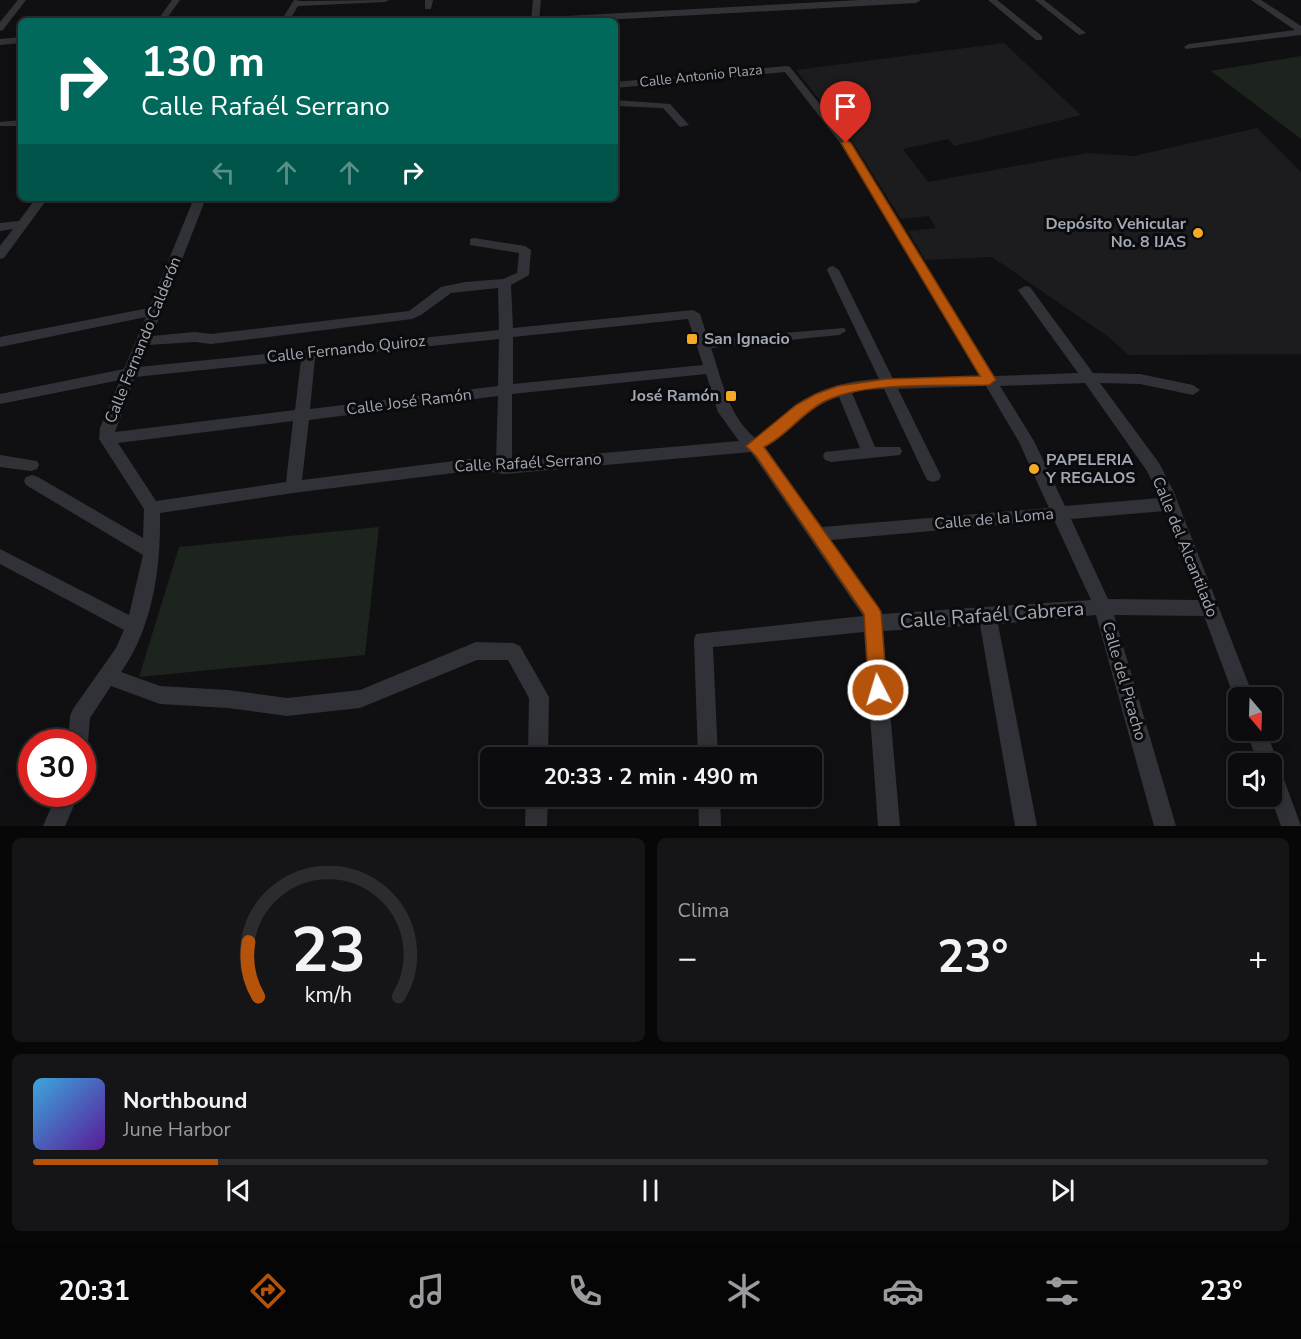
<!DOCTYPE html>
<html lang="es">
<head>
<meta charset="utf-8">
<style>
	body { margin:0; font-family:"Nunito Sans",sans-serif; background:#151517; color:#f1f3f6; height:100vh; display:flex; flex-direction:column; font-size:22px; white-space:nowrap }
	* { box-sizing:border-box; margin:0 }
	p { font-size:20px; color:#9a9b9e }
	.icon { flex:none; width:33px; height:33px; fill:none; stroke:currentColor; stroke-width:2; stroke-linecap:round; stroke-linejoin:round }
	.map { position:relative; height:826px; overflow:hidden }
	.drawer { display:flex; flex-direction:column; gap:12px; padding:12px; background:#070708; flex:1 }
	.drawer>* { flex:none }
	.banner { position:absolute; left:18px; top:18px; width:600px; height:183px; border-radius:9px; box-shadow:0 3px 15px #0003,0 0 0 2px #2c2c2e; background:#00695c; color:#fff; overflow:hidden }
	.needle { width:39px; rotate:161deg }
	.buttons { position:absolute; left:1228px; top:687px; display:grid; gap:12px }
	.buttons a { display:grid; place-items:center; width:54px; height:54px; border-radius:9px; background:#0c0c0e; box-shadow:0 3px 15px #0003,0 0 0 2px #2c2c2e; font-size:30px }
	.speed { position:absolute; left:18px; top:729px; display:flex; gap:12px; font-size:30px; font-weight:700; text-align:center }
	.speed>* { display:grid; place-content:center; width:78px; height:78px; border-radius:50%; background:#0c0c0e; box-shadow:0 3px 15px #0003,0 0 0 2px #2c2c2e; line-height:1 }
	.speed .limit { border:9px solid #d22; background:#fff; color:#111 }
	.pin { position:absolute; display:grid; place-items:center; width:51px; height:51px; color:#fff; margin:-62px -26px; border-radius:50% 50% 50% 0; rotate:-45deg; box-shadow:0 0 6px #0007 }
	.pin .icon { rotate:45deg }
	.me { position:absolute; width:66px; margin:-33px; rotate:355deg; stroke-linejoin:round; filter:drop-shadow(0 0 4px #0008) }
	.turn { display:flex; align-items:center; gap:21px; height:126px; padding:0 24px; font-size:27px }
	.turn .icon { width:78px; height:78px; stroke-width:2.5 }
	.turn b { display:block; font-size:42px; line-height:51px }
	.lanes { display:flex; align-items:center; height:57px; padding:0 24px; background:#0003; justify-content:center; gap:30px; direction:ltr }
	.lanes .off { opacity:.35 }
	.big { font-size:45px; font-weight:700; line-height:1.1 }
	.drawer .tile { flex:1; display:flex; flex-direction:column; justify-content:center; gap:9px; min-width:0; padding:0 21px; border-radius:9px; background:#151517 }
	.drawer .dial { align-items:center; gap:0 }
	.dial svg { height:156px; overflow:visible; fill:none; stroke:#2c2c2e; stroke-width:7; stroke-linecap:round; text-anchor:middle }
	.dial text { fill:#f1f3f6; stroke:none }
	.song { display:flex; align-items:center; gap:18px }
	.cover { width:72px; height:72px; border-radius:9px; background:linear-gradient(135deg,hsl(200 70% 55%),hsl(270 70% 35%)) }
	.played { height:6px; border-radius:3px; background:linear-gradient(90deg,#b45309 15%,#2c2c2e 15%) }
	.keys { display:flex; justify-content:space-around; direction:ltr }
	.heat { display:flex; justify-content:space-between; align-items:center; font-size:33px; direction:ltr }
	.drawer .tiles { flex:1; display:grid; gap:12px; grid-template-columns:1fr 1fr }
	.tile:last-child { grid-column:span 2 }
	.trip { position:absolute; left:480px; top:747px; width:342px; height:60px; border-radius:9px; background:#0c0c0e; box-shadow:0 3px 15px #0003,0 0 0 2px #2c2c2e; font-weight:700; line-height:60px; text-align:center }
	.menu { display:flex; height:96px; justify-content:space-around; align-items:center; background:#050506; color:#9a9b9e }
	.menu .icon { width:42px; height:42px }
	.menu .selected { color:#b45309 }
	.menu b { font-size:27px; color:#f1f3f6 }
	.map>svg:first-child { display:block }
	.built { fill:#1c1c1f }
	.green { fill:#1c241d }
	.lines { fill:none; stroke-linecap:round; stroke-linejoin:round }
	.minor { fill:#313237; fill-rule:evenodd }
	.tertiary { fill:#313237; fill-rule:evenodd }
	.route { fill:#b45309; stroke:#753606; stroke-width:1.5 }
	.poi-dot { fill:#f5aa25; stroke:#0b0b0d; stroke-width:2 }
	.labels { text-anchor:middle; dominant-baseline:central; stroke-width:6; stroke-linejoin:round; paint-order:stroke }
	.far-street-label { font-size:14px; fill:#a1a7b3; stroke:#0b0b0d }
	.poi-label { font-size:16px; font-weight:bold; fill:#a1a7b3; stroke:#0b0b0d; text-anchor:end }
	.street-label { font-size:16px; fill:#a1a7b3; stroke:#0b0b0d }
	.near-street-label { font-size:20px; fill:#a1a7b3; stroke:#0b0b0d }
</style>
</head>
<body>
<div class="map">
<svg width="1301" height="826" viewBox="0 0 1301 826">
	<rect width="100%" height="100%" fill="#101012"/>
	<path class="built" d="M1004,43L1081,115L955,146L948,139L903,149L928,182L1087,153L1134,156L1257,128L1301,172V354L1128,355L1110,338L992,257L925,260L908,231L936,228L929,216L901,219L852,141L796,70Z"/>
	<path class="green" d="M1301,56V139L1211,71Z
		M379,527L365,655L139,677L179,547Z"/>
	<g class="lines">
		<path class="minor" d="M18,0H26L3,30L0,31V22Z
			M172,0H180L165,21H157Z
			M294,0L301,1L389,0L385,2L298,6L289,21H281Z
			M425,0H433L431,9H425Z
			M533,0H541L539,21H531Z
			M988,0H997L1042,36V40H1036Z
			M1035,0H1044L1086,33L1079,35Z
			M1251,0H1261L1301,26V35L1186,49L1184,47L1189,44L1295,30Z
			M787,66L790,67L851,143L994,376L1078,373L1018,290L1025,286L1030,287L1093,373L1140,374L1193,385L1200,390L1193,395L1140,384L1100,383L1159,463L1173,490L1254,698H1239V705H1237L1204,616L1114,615L1176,826H1154L1096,615L998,624L1037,826H1015L980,625L883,631L900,826H878L864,632L713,647L718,758H698L694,640L696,634L863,616L751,452L504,474L478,470L293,493L160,513C161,566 153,628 121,672L160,686L228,690L287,698L360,690L476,642L513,643L520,646L549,697L548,758H528L529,698L508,660H477L360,708L287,716L228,708L160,704L111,686L90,718L88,742L85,749L82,750V742H68L70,716L73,709L116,648L124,630L0,564V549L129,615L143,555L26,485L24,481L26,477L32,475L38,477L143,538L144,509L99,439L100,428L120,380L0,404V394L124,369L146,317L0,347V337L149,308L194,198H206L152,336L195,332L211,334L409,311L441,287L465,282L503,279L517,273L519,253L470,245V239L474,238L525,246L531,250L529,275L511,285L513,328L693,310L700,314L708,339L844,328L846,331L839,335L711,348C722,380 728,415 755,438C770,430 782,415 795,405C819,388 850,380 879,379L827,270L829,267L833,266L839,270L893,379L980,376L841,144L785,72L615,88V82ZM498,288L499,330L139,367L148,345L195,342L211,344L412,319L421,315L451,293ZM688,319L703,365L513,384V337ZM499,339L498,386L310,409L315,358ZM301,360L295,410L115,432L135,377ZM706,374L718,412L739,441L512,461V394ZM1085,383L1147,471L1160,498L1065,506L1034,441L1000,386ZM986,386L1019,442L1049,508L822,527L765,447C793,433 805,407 839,397L860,448L825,452L823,456L825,460L831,462L900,455L902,451L900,447H875L852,393L863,390L884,389L925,476L927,480L933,482L939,480L941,476L898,389ZM498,396L496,461L478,458L302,480L309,420ZM293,421L286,482L156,501L118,443ZM1165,511L1198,600L1108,599L1071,519ZM1054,520L1091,600L881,614L878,606L831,540Z
			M615,100L670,104L689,125L680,127L663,108L615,106Z
			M21,120V126H0V122Z
			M36,198H48L4,258L0,259V246L13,229L0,231V223L19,221Z
			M0,455L37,461L39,465L37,469L31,471L0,467Z
			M1246,730H1266L1301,826H1281L1270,796L1272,764H1258Z
			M57,794H79L65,826H43Z
			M526,796H548L547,826H525Z
			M698,796H720L721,826H699Z"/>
		<path class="tertiary" d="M860,0H921L916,3L586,21H524L529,18Z
			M21,37V43L0,45V39Z"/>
	</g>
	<path class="route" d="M846,140L851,143L996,380L989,385C943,386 863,381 823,402C801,414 785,437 764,447L878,607L881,612L887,690L885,696L878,699L872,696L869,690L864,614L756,456L746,446L796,405L816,394L838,386L887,379L980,376L841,143Z"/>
	<g class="poi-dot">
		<circle cx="1198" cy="233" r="6"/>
		<rect x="686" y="333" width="12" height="12" rx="3"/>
		<rect x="725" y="390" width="12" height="12" rx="3"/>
		<circle cx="1034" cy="469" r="6"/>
	</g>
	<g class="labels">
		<g class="far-street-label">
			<text transform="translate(701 76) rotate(-6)">Calle Antonio Plaza</text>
		</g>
		<g class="poi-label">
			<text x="1186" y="224">Depósito Vehicular<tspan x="1186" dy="18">No. 8 IJAS</tspan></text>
			<text x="704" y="339" text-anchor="start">San Ignacio</text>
			<text x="719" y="396">José Ramón</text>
			<text x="1046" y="460" text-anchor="start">PAPELERIA<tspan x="1046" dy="18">Y REGALOS</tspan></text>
		</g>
		<g class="street-label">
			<text transform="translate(143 340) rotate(-68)">Calle Fernando Calderón</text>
			<text transform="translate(346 349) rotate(-6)">Calle Fernando Quiroz</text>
			<text transform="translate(409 402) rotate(-7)">Calle José Ramón</text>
			<text transform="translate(528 463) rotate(-3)">Calle Rafaél Serrano</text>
			<text transform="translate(994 519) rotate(-5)">Calle de la Loma</text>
			<text transform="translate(1185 547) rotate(68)">Calle del Alcantilado</text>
			<text transform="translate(1124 681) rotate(74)">Calle del Picacho</text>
		</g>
		<g class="near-street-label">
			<text transform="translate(992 615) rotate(-4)">Calle Rafaél Cabrera</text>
		</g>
	</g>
</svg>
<div class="buttons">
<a><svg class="needle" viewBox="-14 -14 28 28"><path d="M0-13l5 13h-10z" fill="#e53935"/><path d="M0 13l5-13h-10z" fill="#9a9b9e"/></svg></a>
<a><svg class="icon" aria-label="sound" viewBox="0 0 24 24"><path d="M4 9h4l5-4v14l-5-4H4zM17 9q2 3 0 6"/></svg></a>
</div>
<div class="speed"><div class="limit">30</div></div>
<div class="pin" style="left:846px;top:143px;background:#d93025"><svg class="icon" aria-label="arrive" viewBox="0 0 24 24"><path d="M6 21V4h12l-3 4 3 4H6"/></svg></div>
<svg class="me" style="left:878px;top:690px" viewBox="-20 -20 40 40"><circle r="17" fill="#b45309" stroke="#fff" stroke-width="3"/><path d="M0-11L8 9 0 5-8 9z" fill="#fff"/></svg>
<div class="trip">20:33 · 2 min · 490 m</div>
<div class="banner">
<div class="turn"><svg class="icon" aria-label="right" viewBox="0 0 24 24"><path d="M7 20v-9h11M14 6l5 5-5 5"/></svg><div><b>130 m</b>Calle Rafaél Serrano</div></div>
<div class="lanes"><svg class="icon off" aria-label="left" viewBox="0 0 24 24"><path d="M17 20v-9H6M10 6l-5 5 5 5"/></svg><svg class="icon off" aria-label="ahead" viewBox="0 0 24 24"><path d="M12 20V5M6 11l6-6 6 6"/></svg><svg class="icon off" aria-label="ahead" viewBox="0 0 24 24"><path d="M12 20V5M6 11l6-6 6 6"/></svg><svg class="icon" aria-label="right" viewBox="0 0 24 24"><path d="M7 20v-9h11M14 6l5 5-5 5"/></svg></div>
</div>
</div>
<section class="drawer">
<div class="tiles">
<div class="tile dial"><svg viewBox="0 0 100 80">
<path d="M14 69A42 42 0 1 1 86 69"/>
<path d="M14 69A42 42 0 0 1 9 41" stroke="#b45309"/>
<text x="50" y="56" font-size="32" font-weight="700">23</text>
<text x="50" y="72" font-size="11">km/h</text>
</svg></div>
<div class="tile"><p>Clima</p>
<div class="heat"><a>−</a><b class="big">23°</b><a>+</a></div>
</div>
<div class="tile">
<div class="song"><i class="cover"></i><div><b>Northbound</b><p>June Harbor</p></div></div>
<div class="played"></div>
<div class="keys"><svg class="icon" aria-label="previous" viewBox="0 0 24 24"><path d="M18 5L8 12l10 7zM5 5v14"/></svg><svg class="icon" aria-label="pause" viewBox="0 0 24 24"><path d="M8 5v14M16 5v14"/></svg><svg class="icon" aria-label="next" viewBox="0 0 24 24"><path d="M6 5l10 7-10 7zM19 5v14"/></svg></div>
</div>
</div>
</section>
<nav class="menu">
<b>20:31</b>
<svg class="icon selected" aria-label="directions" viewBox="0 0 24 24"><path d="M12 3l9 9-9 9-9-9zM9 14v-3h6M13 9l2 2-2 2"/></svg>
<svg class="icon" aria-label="music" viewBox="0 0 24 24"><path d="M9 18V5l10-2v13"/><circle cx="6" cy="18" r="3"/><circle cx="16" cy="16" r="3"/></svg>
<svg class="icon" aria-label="phone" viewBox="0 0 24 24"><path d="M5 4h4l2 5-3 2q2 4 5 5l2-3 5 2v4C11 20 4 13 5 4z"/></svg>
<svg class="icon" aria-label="climate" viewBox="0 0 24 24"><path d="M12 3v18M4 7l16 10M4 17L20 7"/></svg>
<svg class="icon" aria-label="car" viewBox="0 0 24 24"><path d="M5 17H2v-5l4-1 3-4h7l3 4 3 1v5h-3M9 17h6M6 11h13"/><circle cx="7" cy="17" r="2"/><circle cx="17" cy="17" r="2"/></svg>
<svg class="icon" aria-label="filters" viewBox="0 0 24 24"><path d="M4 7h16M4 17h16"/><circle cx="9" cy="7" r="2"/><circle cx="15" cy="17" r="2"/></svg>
<b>23°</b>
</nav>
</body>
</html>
